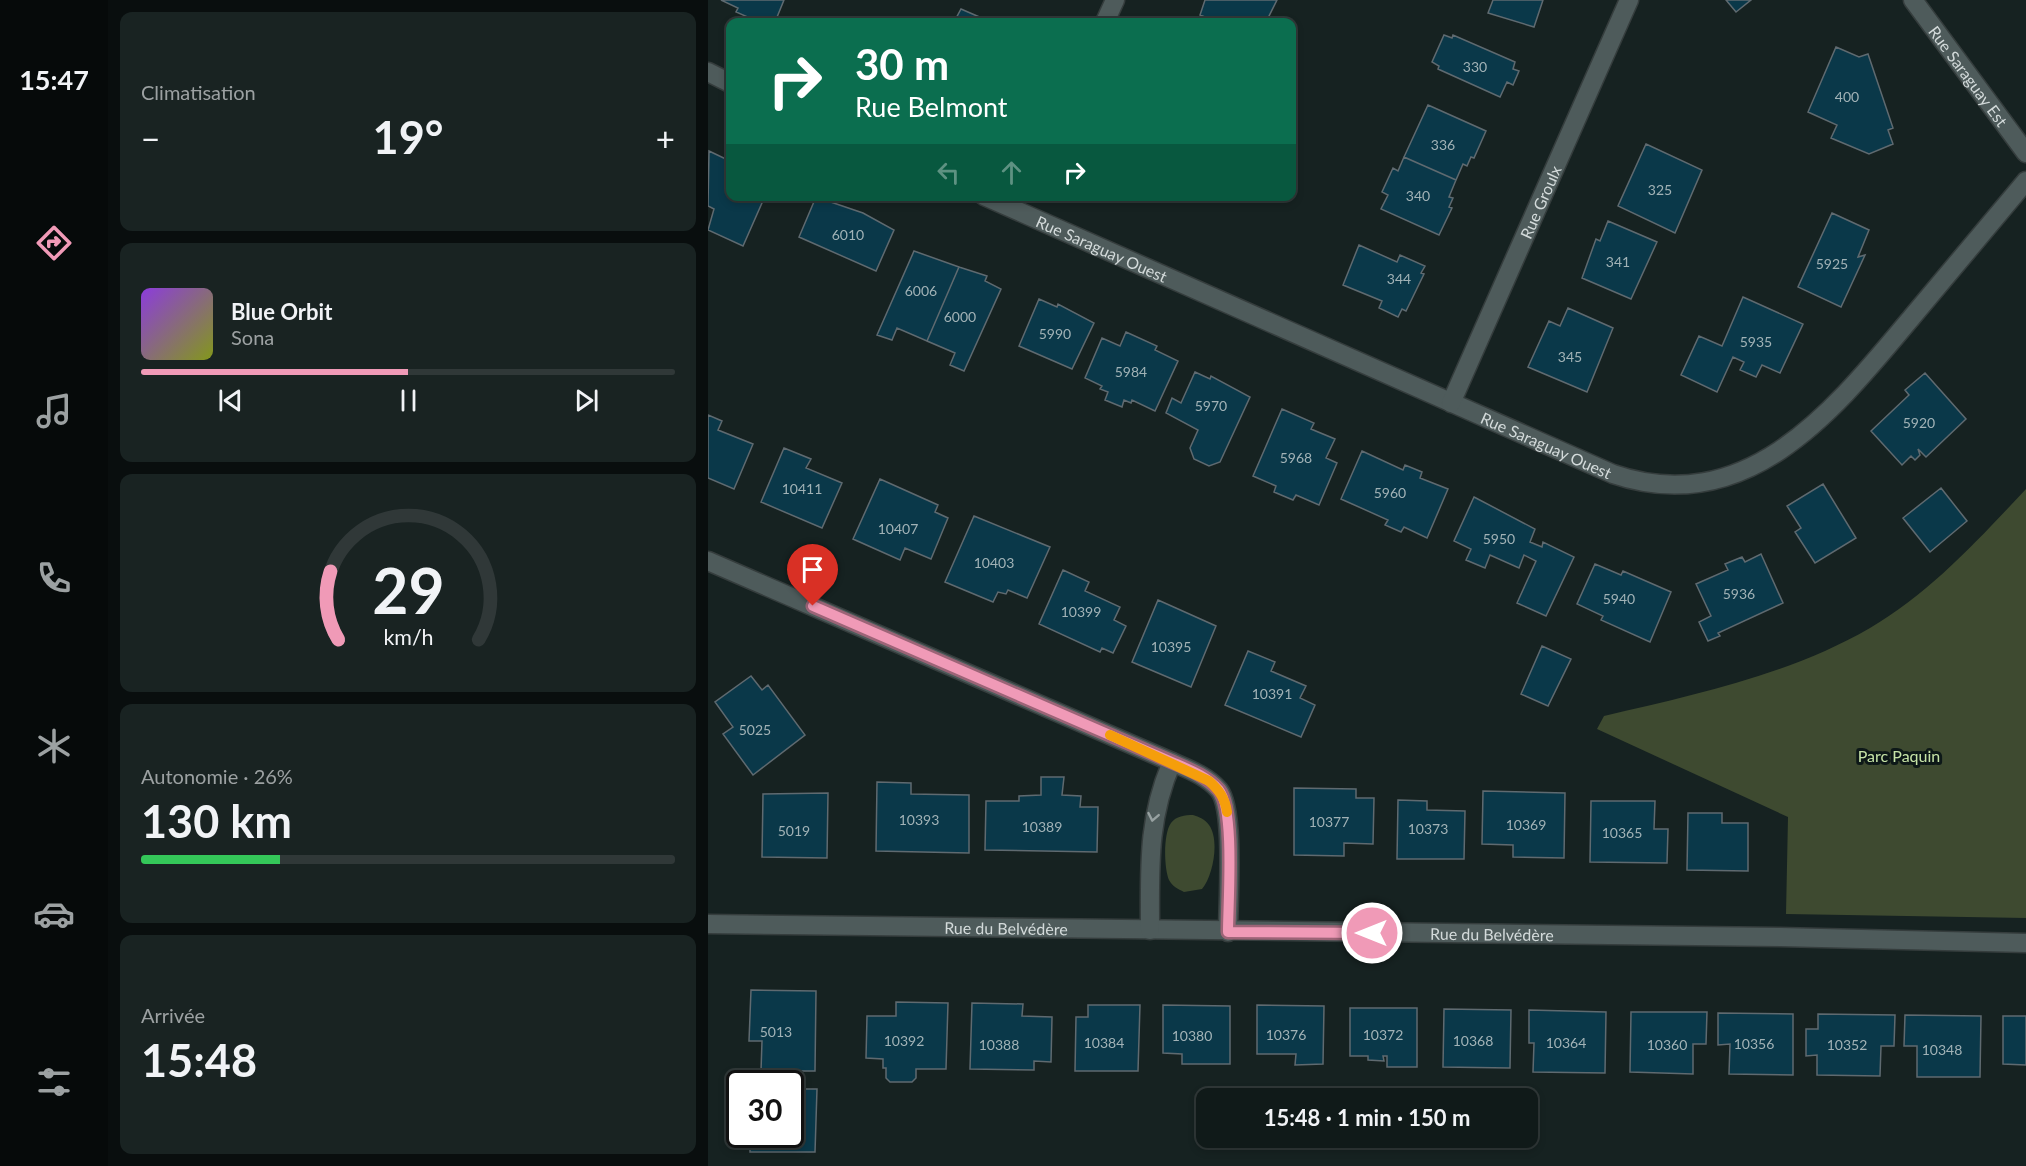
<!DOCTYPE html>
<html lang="fr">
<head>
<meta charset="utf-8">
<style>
	body { margin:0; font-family:Lato,sans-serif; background:#192322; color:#f1f3f6; height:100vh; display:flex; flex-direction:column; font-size:22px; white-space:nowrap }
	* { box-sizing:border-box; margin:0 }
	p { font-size:20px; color:#9ca1a2 }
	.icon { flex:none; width:33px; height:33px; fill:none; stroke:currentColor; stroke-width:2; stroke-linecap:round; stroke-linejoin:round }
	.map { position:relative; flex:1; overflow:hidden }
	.panel { display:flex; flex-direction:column; gap:12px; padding:12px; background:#090e0e; width:600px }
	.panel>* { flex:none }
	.guide { position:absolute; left:18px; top:18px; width:570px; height:183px; border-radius:12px; box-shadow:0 3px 9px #0003,0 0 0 2px #303838; background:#0b6e4f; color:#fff; overflow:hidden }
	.speed { position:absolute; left:18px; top:1070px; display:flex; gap:12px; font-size:30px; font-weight:700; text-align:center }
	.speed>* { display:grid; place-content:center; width:78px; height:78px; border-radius:50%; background:#101a19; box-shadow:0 3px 9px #0003,0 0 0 2px #303838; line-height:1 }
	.speed .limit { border:3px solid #111; border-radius:9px; background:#fff; color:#111 }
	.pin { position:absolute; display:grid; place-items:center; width:51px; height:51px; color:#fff; margin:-62px -26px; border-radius:50% 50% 50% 0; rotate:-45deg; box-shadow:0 0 6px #0007 }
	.pin .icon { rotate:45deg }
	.me { position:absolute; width:66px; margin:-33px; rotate:270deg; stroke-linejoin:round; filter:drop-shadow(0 0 4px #0008) }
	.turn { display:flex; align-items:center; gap:21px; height:126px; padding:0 30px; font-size:27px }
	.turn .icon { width:78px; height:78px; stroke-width:2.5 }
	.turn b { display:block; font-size:42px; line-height:51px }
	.lanes { display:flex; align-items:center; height:57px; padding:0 30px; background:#0003; justify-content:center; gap:30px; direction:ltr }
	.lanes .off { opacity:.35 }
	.big { font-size:45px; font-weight:700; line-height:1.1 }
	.panel .card { flex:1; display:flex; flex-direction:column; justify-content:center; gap:9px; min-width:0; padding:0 21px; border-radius:12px; background:#192322 }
	.panel .dial { align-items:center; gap:0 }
	.dial svg { height:156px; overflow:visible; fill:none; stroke:#303838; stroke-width:7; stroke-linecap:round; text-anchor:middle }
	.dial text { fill:#f1f3f6; stroke:none }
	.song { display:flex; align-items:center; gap:18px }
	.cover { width:72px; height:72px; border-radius:9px; background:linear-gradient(135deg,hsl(270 70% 55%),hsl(70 70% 35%)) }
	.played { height:6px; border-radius:3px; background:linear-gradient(90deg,#f09ab7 50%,#303838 50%) }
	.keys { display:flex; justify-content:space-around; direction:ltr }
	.heat { display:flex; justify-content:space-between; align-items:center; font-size:33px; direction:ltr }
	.charge { height:9px; border-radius:4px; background:linear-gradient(90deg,#34c759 26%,#303838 0) }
	.trip { position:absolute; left:488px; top:1088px; width:342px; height:60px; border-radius:12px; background:#101a19; box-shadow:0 3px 9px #0003,0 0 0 2px #303838; font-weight:700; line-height:60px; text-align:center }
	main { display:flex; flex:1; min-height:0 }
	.menu { display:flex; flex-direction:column; width:108px; justify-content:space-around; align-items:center; background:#060a0a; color:#9ca1a2 }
	.menu .icon { width:42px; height:42px }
	.menu .current { color:#f09ab7 }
	.menu b { font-size:27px; color:#f1f3f6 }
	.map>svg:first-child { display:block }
	.green { fill:#3e4a30 }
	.building { fill:#0a3849; stroke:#5f6a70; stroke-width:1.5 }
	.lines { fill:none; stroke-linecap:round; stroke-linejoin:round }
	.minor-casing { stroke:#353d3d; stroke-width:21 }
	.minor { stroke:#4e5b5b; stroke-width:18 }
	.oneway { stroke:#97a1a1 }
	.route-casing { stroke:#9c6477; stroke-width:15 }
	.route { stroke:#f09ab7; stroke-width:10 }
	.slow { stroke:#f59e0b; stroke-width:10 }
	.labels { text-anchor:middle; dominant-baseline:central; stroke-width:6; stroke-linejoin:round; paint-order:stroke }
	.number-label { font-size:14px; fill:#a1b2b6 }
	.street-label { font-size:16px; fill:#d3dada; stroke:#0d1818 }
	.park-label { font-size:16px; fill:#c7e4a7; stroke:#0d1818 }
</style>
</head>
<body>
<main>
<nav class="menu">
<b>15:47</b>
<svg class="icon current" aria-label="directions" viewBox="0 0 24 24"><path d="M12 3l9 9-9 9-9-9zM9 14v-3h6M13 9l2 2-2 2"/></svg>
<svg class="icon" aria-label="music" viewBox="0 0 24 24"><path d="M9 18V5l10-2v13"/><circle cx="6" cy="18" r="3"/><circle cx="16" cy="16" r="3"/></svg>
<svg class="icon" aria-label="phone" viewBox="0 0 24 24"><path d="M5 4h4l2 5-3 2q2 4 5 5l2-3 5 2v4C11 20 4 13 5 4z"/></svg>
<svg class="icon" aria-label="climate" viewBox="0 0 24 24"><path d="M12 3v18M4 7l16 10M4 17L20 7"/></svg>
<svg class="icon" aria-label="car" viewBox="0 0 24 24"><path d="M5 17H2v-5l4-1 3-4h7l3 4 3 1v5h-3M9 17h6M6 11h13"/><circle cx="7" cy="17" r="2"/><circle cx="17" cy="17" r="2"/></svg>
<svg class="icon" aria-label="filters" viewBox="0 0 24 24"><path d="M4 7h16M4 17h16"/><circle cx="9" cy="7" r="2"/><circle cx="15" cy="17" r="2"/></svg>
</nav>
<section class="panel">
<div class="card"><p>Climatisation</p>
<div class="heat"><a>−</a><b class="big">19°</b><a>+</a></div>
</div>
<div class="card">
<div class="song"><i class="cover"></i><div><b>Blue Orbit</b><p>Sona</p></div></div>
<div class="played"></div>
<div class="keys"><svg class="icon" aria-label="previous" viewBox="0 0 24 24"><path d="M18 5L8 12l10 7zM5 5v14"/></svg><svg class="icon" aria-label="pause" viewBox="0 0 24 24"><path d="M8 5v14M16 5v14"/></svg><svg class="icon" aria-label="next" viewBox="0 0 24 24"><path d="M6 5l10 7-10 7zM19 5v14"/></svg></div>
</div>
<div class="card dial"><svg viewBox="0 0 100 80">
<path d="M14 69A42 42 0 1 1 86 69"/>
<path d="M14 69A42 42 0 0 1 10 34" stroke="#f09ab7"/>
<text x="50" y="56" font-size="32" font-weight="700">29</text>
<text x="50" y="72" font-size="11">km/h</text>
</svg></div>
<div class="card"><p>Autonomie · 26%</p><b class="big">130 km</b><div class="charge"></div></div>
<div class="card"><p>Arrivée</p><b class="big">15:48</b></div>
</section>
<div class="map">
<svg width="1318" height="1166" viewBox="0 0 1318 1166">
	<rect width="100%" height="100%" fill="#162221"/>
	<path class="green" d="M1318,489V918L1078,914L1080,817L889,729L896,716C986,695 1081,675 1162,628C1222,593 1271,539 1318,489Z
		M485,815C491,817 497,819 501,825C512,840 505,876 494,889L476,892C470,889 464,886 461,880C456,868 455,834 463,823C468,816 477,815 485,815Z"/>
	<path class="building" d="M13,0H76L67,22H51L28,12L30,8Z
		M497,0H569L558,22H509L492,15Z
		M785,0H835L826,27L780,13Z
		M1018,0H1043L1028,12Z
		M253,9L283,22H246Z
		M736,35L744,38L745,35L807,62L805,69L811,71L805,85L799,82L792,97L730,69L731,66L724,62Z
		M1128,47L1151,57L1160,54L1185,128L1180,130L1185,144L1161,154L1123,138L1129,125L1100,112Z
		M720,105L778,131L766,158L763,157L759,166L755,164L748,180L696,157Z
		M938,144L994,170L967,233L910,206Z
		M1,151L22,161V196H57L35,246L0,230L6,209L0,206Z
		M696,157L748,180L741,197L745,198L741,207L744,208L731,235L673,209L680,195L674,192L685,168L690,171Z
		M108,197L155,213L186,230L168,271L91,237Z
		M1124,213L1161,230L1150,257L1157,255L1133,307L1090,287Z
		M900,221L949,242L923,299L874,278L888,239L892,241Z
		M651,245L689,262L692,255L717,266L713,273L716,274L698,311L694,309L690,317L671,308L674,301L635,285Z
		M206,251L251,267L219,341L189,328L184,340L169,335Z
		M251,267L279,276L277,281L293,289L256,371L242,365L247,353L219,341Z
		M1035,297L1095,324L1072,373L1054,365L1048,377L1032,370L1036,362L1025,357L1009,392L973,375L991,336L1014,346Z
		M331,299L349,307L350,304L386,323L364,369L311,346Z
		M860,308L905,328L879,392L820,367L841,321L852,326Z
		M418,332L449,346L447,350L470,361L447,411L424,400L423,403L416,400L414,407L397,400L400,392L392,389L394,386L377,378L394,338L412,346Z
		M487,372L502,379L503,376L542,397L512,462L501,466L486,459L482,448L490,430L458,413L464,398L473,403Z
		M1217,373L1258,419L1218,457L1210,449L1212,455L1207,460L1203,456L1194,465L1163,431L1201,395L1197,390Z
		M574,409L606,423L603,429L627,439L618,458L629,463L611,505L588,495L585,500L566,492L568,486L545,476Z
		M0,415L14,421L10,430L45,444L26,489L0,478Z
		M76,448L103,459L98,468L134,483L114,528L53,502Z
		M654,451L695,470L697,465L714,472L712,478L740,489L719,538L696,527L693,532L677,525L680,520L633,499Z
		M172,479L230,505L227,512L240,518L223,559L197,548L192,560L145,539Z
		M1115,484L1148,538L1107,563L1087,532L1093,528L1079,506Z
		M1233,488L1259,521L1222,552L1195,518Z
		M766,497L827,529L822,542L834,547L835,542L866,557L838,616L809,603L828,561L816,555L811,568L782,555L777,568L758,560L763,549L746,541Z
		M266,516L342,547L319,598L300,590L298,594L290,592L285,602L237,582Z
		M1053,554L1075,603L1010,633L1012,636L1000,641L991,622L1003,616L988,584L1020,570L1017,564L1034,557L1037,562Z
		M887,564L913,575L915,571L963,592L942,642L893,620L895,616L869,604Z
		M355,570L381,582L377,591L412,607L406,620L418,626L405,653L394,648L392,652L331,624Z
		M450,600L508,626L483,687L424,662Z
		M834,646L863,659L840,706L813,694Z
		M540,651L567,662L563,671L598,686L592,698L607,705L593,737L517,705Z
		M43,676L54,690L60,685L97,735L45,775L15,734L25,727L7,702Z
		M333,777H356L354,795L373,796L372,807H390L389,852L277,850L278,801H311V796L333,795Z
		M169,782L203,783V794L261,795V853L168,851Z
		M586,788L648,789V798H666L665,844L636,843V856L586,855Z
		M775,791L857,793L856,858L805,857V845L774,844Z
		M120,793L119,858L54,857L55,794Z
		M690,800L719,801V810L757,811L756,859H689Z
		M883,801H947L946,829H960L959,863L882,862Z
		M980,813H1014V823H1040V871L979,870Z
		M43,990L108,991L107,1071H53L54,1041H41Z
		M188,1002L240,1003L238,1069H208V1078L204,1082H182L178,1078V1068H175V1059L158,1058L159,1016H188Z
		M264,1003L315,1004L314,1016L344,1017L343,1062L326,1061V1070L262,1069Z
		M380,1005H432L430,1071H367L368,1017H380Z
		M455,1005L522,1006V1064H474V1054L455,1053Z
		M549,1005L616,1006L615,1064L587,1065L588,1054H549Z
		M642,1008H709V1067H679V1056H675L676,1061L660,1060V1056H642Z
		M736,1009L803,1010L802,1068L735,1067Z
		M821,1010L898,1012L897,1073L825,1072L826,1043H821Z
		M923,1012H999L998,1044H985V1074L922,1072Z
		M1010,1013L1085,1014V1075L1021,1074L1022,1044L1010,1045Z
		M1110,1014L1187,1015L1186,1046H1173L1172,1076L1109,1075V1055L1098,1056V1029H1110Z
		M1197,1015L1273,1016L1272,1077H1209V1046H1196Z
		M1295,1016H1318V1065L1295,1064Z
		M82,1089H109L107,1152H42V1134H82Z"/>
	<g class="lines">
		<defs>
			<g id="minor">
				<path id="s1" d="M1205,0L1318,153"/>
				<path d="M397,22L407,0"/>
				<path d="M0,72L22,83"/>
				<path id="s2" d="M276,196L905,474C1040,520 1127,409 1204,317C1242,271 1280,226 1318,181"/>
				<path id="s3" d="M743,403L921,0"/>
				<path d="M0,561L464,762C480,769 499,776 511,790C527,810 520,903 520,932"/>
				<path id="s4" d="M0,924L1072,937L1318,943"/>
				<path d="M442,930C442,869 439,819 464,762"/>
			</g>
		</defs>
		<use href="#minor" class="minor-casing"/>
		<use href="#minor" class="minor"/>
	</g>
	<defs><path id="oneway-chevron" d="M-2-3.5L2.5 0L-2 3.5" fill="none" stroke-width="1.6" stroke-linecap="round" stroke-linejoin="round" transform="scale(1.5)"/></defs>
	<use class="oneway" href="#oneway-chevron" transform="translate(445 817) rotate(101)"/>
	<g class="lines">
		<defs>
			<path id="route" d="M105,606L464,762C480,769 499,776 511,790C527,810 520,903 520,932L664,933"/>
		</defs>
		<use href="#route" class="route-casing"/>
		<use href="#route" class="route"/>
		<path class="slow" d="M402,735L501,781C511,790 517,798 519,812"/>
	</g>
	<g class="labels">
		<g class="number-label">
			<text x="767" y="66">330</text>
			<text x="1139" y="96">400</text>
			<text x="735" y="144">336</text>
			<text x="952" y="189">325</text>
			<text x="710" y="195">340</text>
			<text x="140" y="234">6010</text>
			<text x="910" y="261">341</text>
			<text x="1124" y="263">5925</text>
			<text x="691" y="278">344</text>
			<text x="213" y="290">6006</text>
			<text x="252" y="316">6000</text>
			<text x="347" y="333">5990</text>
			<text x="1048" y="341">5935</text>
			<text x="862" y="356">345</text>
			<text x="423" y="371">5984</text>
			<text x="503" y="405">5970</text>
			<text x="1211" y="422">5920</text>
			<text x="588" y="457">5968</text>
			<text x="94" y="488">10411</text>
			<text x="682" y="492">5960</text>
			<text x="190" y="528">10407</text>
			<text x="791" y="538">5950</text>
			<text x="286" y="562">10403</text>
			<text x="1031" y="593">5936</text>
			<text x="911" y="598">5940</text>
			<text x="373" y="611">10399</text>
			<text x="463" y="646">10395</text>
			<text x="564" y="693">10391</text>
			<text x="47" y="729">5025</text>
			<text x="211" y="819">10393</text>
			<text x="621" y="821">10377</text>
			<text x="818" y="824">10369</text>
			<text x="334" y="826">10389</text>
			<text x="720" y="828">10373</text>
			<text x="86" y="830">5019</text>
			<text x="914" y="832">10365</text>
			<text x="68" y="1031">5013</text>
			<text x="578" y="1034">10376</text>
			<text x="675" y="1034">10372</text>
			<text x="484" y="1035">10380</text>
			<text x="196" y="1040">10392</text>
			<text x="765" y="1040">10368</text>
			<text x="396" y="1042">10384</text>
			<text x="858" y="1042">10364</text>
			<text x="1046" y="1043">10356</text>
			<text x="291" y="1044">10388</text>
			<text x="959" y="1044">10360</text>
			<text x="1139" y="1044">10352</text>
			<text x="1234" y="1049">10348</text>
		</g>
		<g class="street-label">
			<text stroke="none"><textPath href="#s1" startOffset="94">Rue Saraguay Est</textPath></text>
			<text stroke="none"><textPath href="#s3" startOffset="220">Rue Groulx</textPath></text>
			<text stroke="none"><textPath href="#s2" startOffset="129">Rue Saraguay Ouest</textPath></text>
			<text stroke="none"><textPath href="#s2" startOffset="615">Rue Saraguay Ouest</textPath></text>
			<text stroke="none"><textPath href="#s4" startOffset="298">Rue du Belvédère</textPath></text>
			<text stroke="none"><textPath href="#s4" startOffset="784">Rue du Belvédère</textPath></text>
		</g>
		<g class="park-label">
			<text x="1191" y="755">Parc Paquin</text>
		</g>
	</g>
</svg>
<div class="speed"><div class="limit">30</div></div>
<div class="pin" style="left:105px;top:606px;background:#d93025"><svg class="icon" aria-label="arrive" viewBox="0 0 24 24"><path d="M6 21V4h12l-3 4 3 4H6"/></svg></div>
<svg class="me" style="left:664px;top:933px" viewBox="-20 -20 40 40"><circle r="17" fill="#f09ab7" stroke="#fff" stroke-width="3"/><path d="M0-11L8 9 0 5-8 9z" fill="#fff"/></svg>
<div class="trip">15:48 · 1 min · 150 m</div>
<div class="guide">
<div class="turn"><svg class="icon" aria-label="right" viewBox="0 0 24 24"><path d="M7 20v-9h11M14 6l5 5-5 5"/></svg><div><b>30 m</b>Rue Belmont</div></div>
<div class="lanes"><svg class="icon off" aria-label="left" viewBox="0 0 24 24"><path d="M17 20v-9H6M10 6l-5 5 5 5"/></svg><svg class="icon off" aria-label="ahead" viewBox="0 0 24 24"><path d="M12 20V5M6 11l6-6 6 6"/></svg><svg class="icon" aria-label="right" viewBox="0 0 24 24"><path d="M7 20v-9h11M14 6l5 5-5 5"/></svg></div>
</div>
</div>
</main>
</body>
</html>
